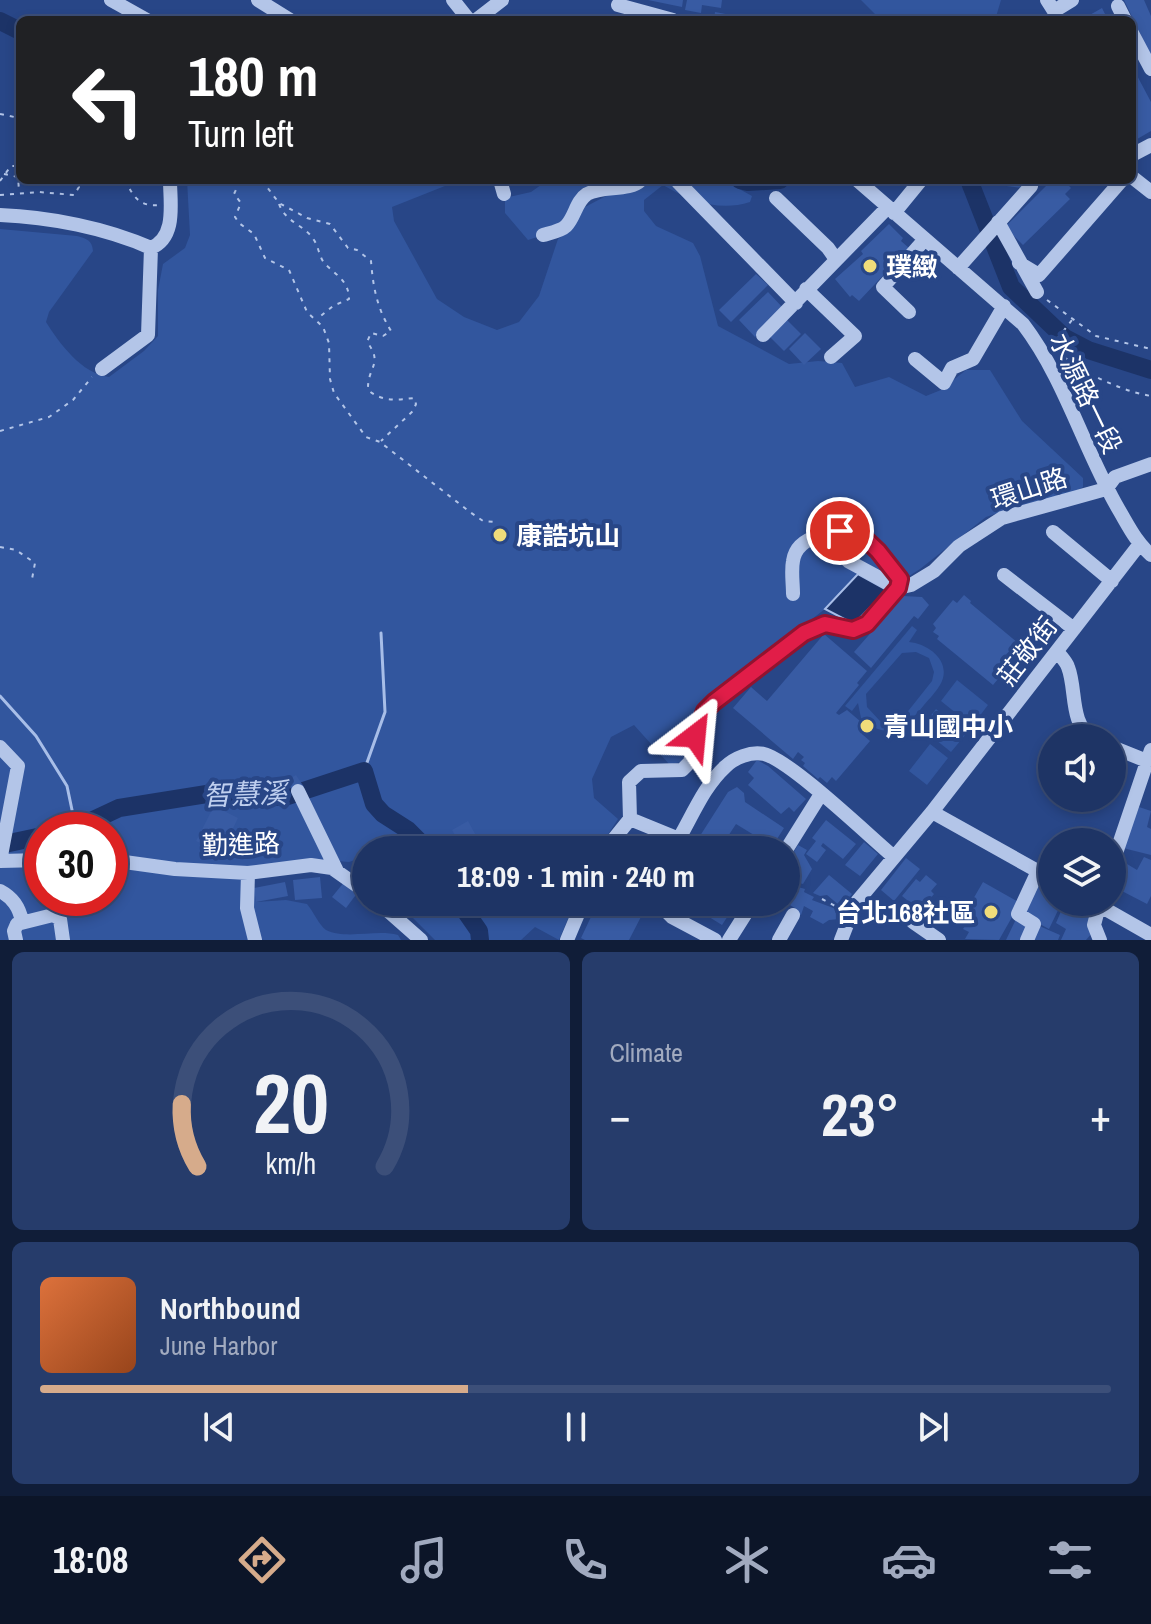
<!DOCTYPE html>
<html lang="en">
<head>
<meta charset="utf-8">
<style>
	body { margin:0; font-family:"Archivo Narrow","Noto Sans TC",sans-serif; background:#263c6b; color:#f1f3f6; height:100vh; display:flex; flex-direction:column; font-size:30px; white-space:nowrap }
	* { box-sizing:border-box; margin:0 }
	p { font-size:26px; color:#a1aabf }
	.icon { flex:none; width:44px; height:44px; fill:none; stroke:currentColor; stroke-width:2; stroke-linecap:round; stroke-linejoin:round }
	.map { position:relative; height:940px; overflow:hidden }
	.panel { display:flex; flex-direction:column; gap:12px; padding:12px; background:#101d38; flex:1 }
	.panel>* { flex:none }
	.guide { position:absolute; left:16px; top:16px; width:1120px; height:168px; border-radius:12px; box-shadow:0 4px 12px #0003,0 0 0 2px #3c4f79; background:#202124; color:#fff; overflow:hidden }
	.controls { position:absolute; left:1038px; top:724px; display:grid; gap:16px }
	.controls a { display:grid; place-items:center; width:88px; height:88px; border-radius:50%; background:#1e3465; box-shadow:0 4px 12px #0003,0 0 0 2px #3c4f79; font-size:40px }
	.speed { position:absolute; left:24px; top:812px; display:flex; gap:16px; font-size:40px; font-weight:700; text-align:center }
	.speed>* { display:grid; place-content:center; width:104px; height:104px; border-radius:50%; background:#1e3465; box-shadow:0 4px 12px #0003,0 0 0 2px #3c4f79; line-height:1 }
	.speed .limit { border:12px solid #d22; background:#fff; color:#111 }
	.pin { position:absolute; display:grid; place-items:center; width:68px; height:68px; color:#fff; margin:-34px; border:4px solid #fff; border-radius:50%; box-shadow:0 2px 8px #0007 }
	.me { position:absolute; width:88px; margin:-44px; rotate:29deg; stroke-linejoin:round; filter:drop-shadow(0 0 6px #0008) }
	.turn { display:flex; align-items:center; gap:28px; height:168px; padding:0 40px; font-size:36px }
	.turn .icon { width:104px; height:104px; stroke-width:2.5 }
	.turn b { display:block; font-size:56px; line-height:68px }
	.big { font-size:60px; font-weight:700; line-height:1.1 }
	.panel .tile { flex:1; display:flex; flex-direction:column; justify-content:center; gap:12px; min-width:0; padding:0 28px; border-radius:12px; background:#263c6b }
	.panel .dial { align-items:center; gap:0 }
	.dial svg { height:208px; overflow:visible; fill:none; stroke:#3c4f79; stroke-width:7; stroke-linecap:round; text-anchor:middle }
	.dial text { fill:#f1f3f6; stroke:none }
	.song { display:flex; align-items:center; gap:24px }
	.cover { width:96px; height:96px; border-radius:12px; background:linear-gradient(135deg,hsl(20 70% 55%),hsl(20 70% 35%)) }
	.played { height:8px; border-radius:4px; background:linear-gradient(90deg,#d6ab8b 40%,#3c4f79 40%) }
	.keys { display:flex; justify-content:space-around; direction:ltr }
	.heat { display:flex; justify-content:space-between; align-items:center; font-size:44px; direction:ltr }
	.panel .tiles { flex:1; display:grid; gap:12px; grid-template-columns:1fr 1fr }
	.tile:last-child { grid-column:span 2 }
	.trip { position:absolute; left:352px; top:836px; width:448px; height:80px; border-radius:40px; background:#1e3465; box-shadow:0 4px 12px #0003,0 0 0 2px #3c4f79; font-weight:700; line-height:80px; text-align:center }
	.tab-bar { display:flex; height:128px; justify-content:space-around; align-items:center; background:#0c1528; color:#a1aabf }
	.tab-bar .icon { width:56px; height:56px }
	.tab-bar .selected { color:#d6ab8b }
	.tab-bar b { font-size:36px; color:#f1f3f6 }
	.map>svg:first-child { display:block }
	.green { fill:#32569e; fill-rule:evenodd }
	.water { fill:#1c3367; stroke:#a8bee8; stroke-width:2 }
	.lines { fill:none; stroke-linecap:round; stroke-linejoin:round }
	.stream { stroke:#a8bee8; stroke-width:3 }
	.river { stroke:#1c3367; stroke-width:18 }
	.building { fill:#385ba3 }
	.path { stroke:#b3c5e8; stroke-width:2; stroke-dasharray:4 6; stroke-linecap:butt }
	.minor { stroke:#b3c5e8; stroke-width:14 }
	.route-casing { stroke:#92132f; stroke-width:20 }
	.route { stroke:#e11d48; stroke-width:14 }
	.poi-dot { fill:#f0dc7a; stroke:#284687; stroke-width:3 }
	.labels { text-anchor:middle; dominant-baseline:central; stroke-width:8; stroke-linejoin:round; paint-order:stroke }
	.poi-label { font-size:26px; font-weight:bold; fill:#fff; stroke:#284687; text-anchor:start }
	.street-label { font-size:26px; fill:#fff; stroke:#284687 }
	.water-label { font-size:28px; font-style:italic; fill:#bfcfef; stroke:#284687 }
</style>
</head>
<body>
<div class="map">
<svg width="1151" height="940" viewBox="0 0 1151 940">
	<rect width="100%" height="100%" fill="#284687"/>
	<path class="green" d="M861,0H1001L995,20H881Z
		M187,180H311L335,185L361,180H460L392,207L394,221L437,299L464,317L497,330L519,322L539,296L558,239L572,229L585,207L606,196L648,180H715L732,185L752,196L750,202C719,212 690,201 663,185L644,200V211L656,226L693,243L700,256L718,326L789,364L818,361L842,363L855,387L889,377L926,396L941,390L966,370H990L1022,421L1083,478V487L1072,494L1026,504L986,517L920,569L887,590L858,574L825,609L703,703L688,739L683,762L669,764L634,725L611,737L592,779L594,798L618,819L598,850H366V856L349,862L316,859L252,867L256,902L286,900L307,904C313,911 319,925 326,930C347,940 376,929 398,935L401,940H0V229L77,236C87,239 92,240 93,251L49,312L46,322C59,343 82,374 109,377L144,351L158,336V290L163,264L185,248L190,235ZM42,830H110V898H42Z
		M548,180H638L583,195L556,231L528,240L505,213V198L531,192Z
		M912,626L917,630L909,642C930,644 953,663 940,685C936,692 929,699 924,705C905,729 887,742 861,718L858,703L852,711L845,706ZM916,652L929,658L934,672L932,681L905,715L893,721H880L867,707L866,694L902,653Z
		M957,680L988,705L972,726L941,701Z
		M936,709L966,734L951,752L921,728Z
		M930,744L948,758L927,785L909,771Z
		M407,902H575L559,940L535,927L521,940H435L407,912Z"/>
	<path class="water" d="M858,574L887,590L854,624L825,609Z"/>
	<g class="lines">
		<path class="stream" d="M0,696L36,736L67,786L76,829
			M364,771L385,712L381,633"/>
		<path class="river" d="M0,21L20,31
			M740,180L748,182L780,180
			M969,180L1011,287L1065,338L1088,350L1151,370
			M72,830L119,808L213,793L257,798L288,796L364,771L374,804L383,814L408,830L428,850
			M0,845L42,836
			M434,902L461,905L479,931L480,940"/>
	</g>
	<path class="building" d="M648,0H683L682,7Z
		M687,0H722L721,8L702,5L701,13L685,10Z
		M1124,0H1144L1151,16V56Z
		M1102,8L1108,20H1081Z
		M715,12L731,15V20H714Z
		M1132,66L1151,102V131L1132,142V121L1134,120Z
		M984,180H1025L1022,188L984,183Z
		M1052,180H1063L1071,188L1065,194L1070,199L1023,245L1005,227Z
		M889,224L903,238L901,241L909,248L859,301L852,295L850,297L835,279L863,254L861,251Z
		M756,274L768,285L731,322L719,310Z
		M768,292L784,309L755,337L739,320Z
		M785,318L801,334L784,351L768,335Z
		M805,333L821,349L804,365L789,349Z
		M964,595L971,601L970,603L1024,648L993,685L937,639L939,636L933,632L936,628L933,624L953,600L957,603Z
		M903,596L922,597L929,605L918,619L914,616L871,668L854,652Z
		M824,634L867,671L857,683L859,685L836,713L839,715L847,710L867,727L862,734L870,741L836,781L832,777L827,783L820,777L818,779L803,766L805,763L801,760L804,757L798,752L793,759L733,708L751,687L767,701Z
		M757,760L768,766L806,799L794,812L789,807L781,814L748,785L754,778L748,772Z
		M296,775L304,787L294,793L286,781Z
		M737,787L744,793L745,802L784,828L770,850H751L746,847L754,835L736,824L719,850H691L728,792Z
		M214,806L238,818L221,853L196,841Z
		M1139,807L1151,811L1147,827L1151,829V855L1123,848Z
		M826,820L856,844L843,859L823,843L821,846L826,850L817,862L806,854L816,841L812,838Z
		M468,821L484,850H464L452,830Z
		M864,842L878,854L860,876L845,865Z
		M798,845L807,850L804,855L812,869L803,884L792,881L788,884L805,889L804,892L814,897L812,900L844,912L840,919L829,920L823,924L810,917L813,911L804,906L801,915L793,912L795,908L788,904L789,890L786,895V865Z
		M1144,857L1151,860V896L1147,904L1118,889L1127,864L1137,870Z
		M906,858L920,869L894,901L881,890Z
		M829,875L852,894L844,904L839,905L827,895L820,896L813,893Z
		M926,875L937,884L931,891L934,894L916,916L902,906L907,900L902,896L916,879L920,882Z
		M320,877L322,898L295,900L293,880Z
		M345,881L358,892L346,908L332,897Z
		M285,882L288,896L256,902L254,888Z
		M983,882L1020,903L999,940L965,939L969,932L963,929L967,923L961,920Z
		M1035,884L1052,893V902H1062L1049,929L1021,914Z
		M598,902H626L644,911L629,940H585L581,938Z
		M685,902H737L722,925Z
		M1065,902L1093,915L1092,933L1086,940H1061L1066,929L1056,923Z
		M1017,917L1031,925L1024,940H1006Z
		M1037,925L1060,935L1058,940H1029Z"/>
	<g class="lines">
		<path class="path" d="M0,114L19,118
			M17,121L20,122
			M4,174L18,177L19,191
			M125,180C133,196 139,207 159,205
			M0,181L11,166H20
			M240,181L234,194L241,203L235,217L239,223L254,234L265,258L289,270L307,312L323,327L329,343L330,379L334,393L366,437L380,442L470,512L483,521L497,522
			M241,182L247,184L264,183L279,203L307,218L330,224L348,248L357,250L371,261C373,287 377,308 391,331L383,336L371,333L367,342C384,364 367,367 368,390C382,402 397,400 414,398L416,404L413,411L381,441
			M0,195L39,192L74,195L79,187L76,180
			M279,204C286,223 305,225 314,240C319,248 319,257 325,264C336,275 349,281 349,299L333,306L317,319
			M1047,300L1096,336L1151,349
			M1051,347L1072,320
			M1056,351C1083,372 1117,390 1151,396
			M0,431L49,417L73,400L92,377
			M0,547L16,550L35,563L32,579
			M822,899L839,908"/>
		<path class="minor" d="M111,0L147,20
			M258,0L290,20
			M453,0L469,20
			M1047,0L1054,11L1055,20
			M618,5L673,20
			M1118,6L1125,20
			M1054,11L1072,0
			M476,20L502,0
			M1132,33L1151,69
			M1132,155L1151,145
			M1132,177L1151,192
			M500,180L504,194
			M857,180L1023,324C1065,379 1084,450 1119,510C1129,527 1136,542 1151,555
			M678,182L796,303
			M776,198L828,248L835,258
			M894,213L921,180
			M0,215C50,217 106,228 151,248C177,237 170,203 170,180
			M998,222L1037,292
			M543,235C550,233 561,231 566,226C575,217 576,201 587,194C603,185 629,192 641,180
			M1019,263L1039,275L1122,180
			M958,268L1031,186L1032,180
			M806,289L855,336L831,357
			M909,312L883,287L925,239
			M763,335L888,207
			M915,359L944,383L952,368L973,359L1004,306
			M102,369L148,335L151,248
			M1053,532L1112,581
			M848,561L898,588
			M1004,575L1074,629
			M793,594C793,583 791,571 793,561C797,533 837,531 859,533L878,551L900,579L898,588
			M1057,651C1060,656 1066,661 1068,667C1077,690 1069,724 1093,738
			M0,747L18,766L0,861
			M1112,747L1147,761
			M298,791L337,871
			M932,812L1052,879
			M630,819L679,839
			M605,850L630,819L629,782L641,771L682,770L690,762L695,736L705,711L804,633L825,624L853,630L867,624L898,588L911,585L934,571L959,546L1002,518L1106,489L1115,477L1151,464
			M672,850C690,823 701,789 725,767C734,758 751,751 764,754C790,760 869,836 894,857
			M786,850L821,794
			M110,860L175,869L248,873L311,865L332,868L366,892
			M0,861L42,860
			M1112,865L1151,750
			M248,873L247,908L255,940
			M0,891C13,898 19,907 22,921
			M378,902L421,940
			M657,902L672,917L715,940
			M1093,902L1151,935
			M913,922L939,940
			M16,940L14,931L17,924L53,915L60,919L63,940
			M567,940L583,902
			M729,940L753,902
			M779,940L793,915
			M841,940L855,904L932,812L1139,545
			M1027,940L1034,924L1018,914L1038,871
			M1100,940L1094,925L1100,902"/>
	</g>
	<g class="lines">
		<defs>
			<path id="route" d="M695,736L705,711L714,702L804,633L825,624L853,630L867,624L898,588L900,579L878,551L859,533L840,531"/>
		</defs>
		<use href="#route" class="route-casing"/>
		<use href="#route" class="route"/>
	</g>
	<g class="poi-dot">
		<circle cx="870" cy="266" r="8"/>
		<circle cx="500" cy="535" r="8"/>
		<circle cx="867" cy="726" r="8"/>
		<circle cx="991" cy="912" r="8"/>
	</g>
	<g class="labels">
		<g class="poi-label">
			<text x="886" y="266">璞緻</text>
			<text x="516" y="535">康誥坑山</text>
			<text x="883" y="726">青山國中小</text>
			<text x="975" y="912" text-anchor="end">台北168社區</text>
		</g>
		<g class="street-label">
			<text transform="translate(1086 393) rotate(64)">水源路一段</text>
			<text transform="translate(1029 488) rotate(-18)">環山路</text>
			<text transform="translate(1027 651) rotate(-52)">莊敬街</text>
			<text transform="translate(241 844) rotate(-2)">勤進路</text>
		</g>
		<g class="water-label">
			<text transform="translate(245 794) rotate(-2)">智慧溪</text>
		</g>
	</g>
</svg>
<div class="controls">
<a><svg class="icon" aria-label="sound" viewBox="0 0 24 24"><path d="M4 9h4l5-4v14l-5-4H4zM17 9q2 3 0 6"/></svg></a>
<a><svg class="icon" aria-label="layers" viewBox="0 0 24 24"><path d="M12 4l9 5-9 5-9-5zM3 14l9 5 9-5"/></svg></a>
</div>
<div class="speed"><div class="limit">30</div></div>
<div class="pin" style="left:840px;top:531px;background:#d93025"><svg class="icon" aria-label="arrive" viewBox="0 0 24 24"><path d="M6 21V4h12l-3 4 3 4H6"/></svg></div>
<svg class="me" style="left:695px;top:736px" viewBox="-20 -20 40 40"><path d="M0-17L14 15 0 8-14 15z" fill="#e11d48" stroke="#fff" stroke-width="4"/></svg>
<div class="trip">18:09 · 1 min · 240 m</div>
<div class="guide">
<div class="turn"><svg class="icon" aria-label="left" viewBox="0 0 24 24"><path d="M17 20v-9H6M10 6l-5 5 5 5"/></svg><div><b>180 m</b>Turn left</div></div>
</div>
</div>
<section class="panel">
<div class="tiles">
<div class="tile dial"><svg viewBox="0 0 100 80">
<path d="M14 69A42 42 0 1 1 86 69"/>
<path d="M14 69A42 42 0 0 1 8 45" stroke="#d6ab8b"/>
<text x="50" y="56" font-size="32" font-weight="700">20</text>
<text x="50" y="72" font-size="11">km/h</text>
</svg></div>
<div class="tile"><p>Climate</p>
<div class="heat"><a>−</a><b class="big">23°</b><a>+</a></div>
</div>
<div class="tile">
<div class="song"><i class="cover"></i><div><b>Northbound</b><p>June Harbor</p></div></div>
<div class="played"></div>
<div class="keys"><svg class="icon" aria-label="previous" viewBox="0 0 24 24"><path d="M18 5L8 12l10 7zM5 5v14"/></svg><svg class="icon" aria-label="pause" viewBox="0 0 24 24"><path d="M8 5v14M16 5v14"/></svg><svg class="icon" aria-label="next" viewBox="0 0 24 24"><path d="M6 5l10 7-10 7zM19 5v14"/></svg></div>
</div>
</div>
</section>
<nav class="tab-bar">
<b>18:08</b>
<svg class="icon selected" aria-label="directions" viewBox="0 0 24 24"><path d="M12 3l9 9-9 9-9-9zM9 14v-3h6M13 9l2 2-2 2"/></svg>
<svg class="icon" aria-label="music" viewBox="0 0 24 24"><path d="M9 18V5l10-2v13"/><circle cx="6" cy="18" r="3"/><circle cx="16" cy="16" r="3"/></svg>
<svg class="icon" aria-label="phone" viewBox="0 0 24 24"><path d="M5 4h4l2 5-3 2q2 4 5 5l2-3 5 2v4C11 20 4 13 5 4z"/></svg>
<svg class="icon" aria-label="climate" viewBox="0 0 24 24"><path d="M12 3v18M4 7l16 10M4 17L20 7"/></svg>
<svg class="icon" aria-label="car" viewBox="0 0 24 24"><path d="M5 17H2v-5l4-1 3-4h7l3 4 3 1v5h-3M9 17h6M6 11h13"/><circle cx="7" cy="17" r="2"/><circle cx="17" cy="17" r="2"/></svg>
<svg class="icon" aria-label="filters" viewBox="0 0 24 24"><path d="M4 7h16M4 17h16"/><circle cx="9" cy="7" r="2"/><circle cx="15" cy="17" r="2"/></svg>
</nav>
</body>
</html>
